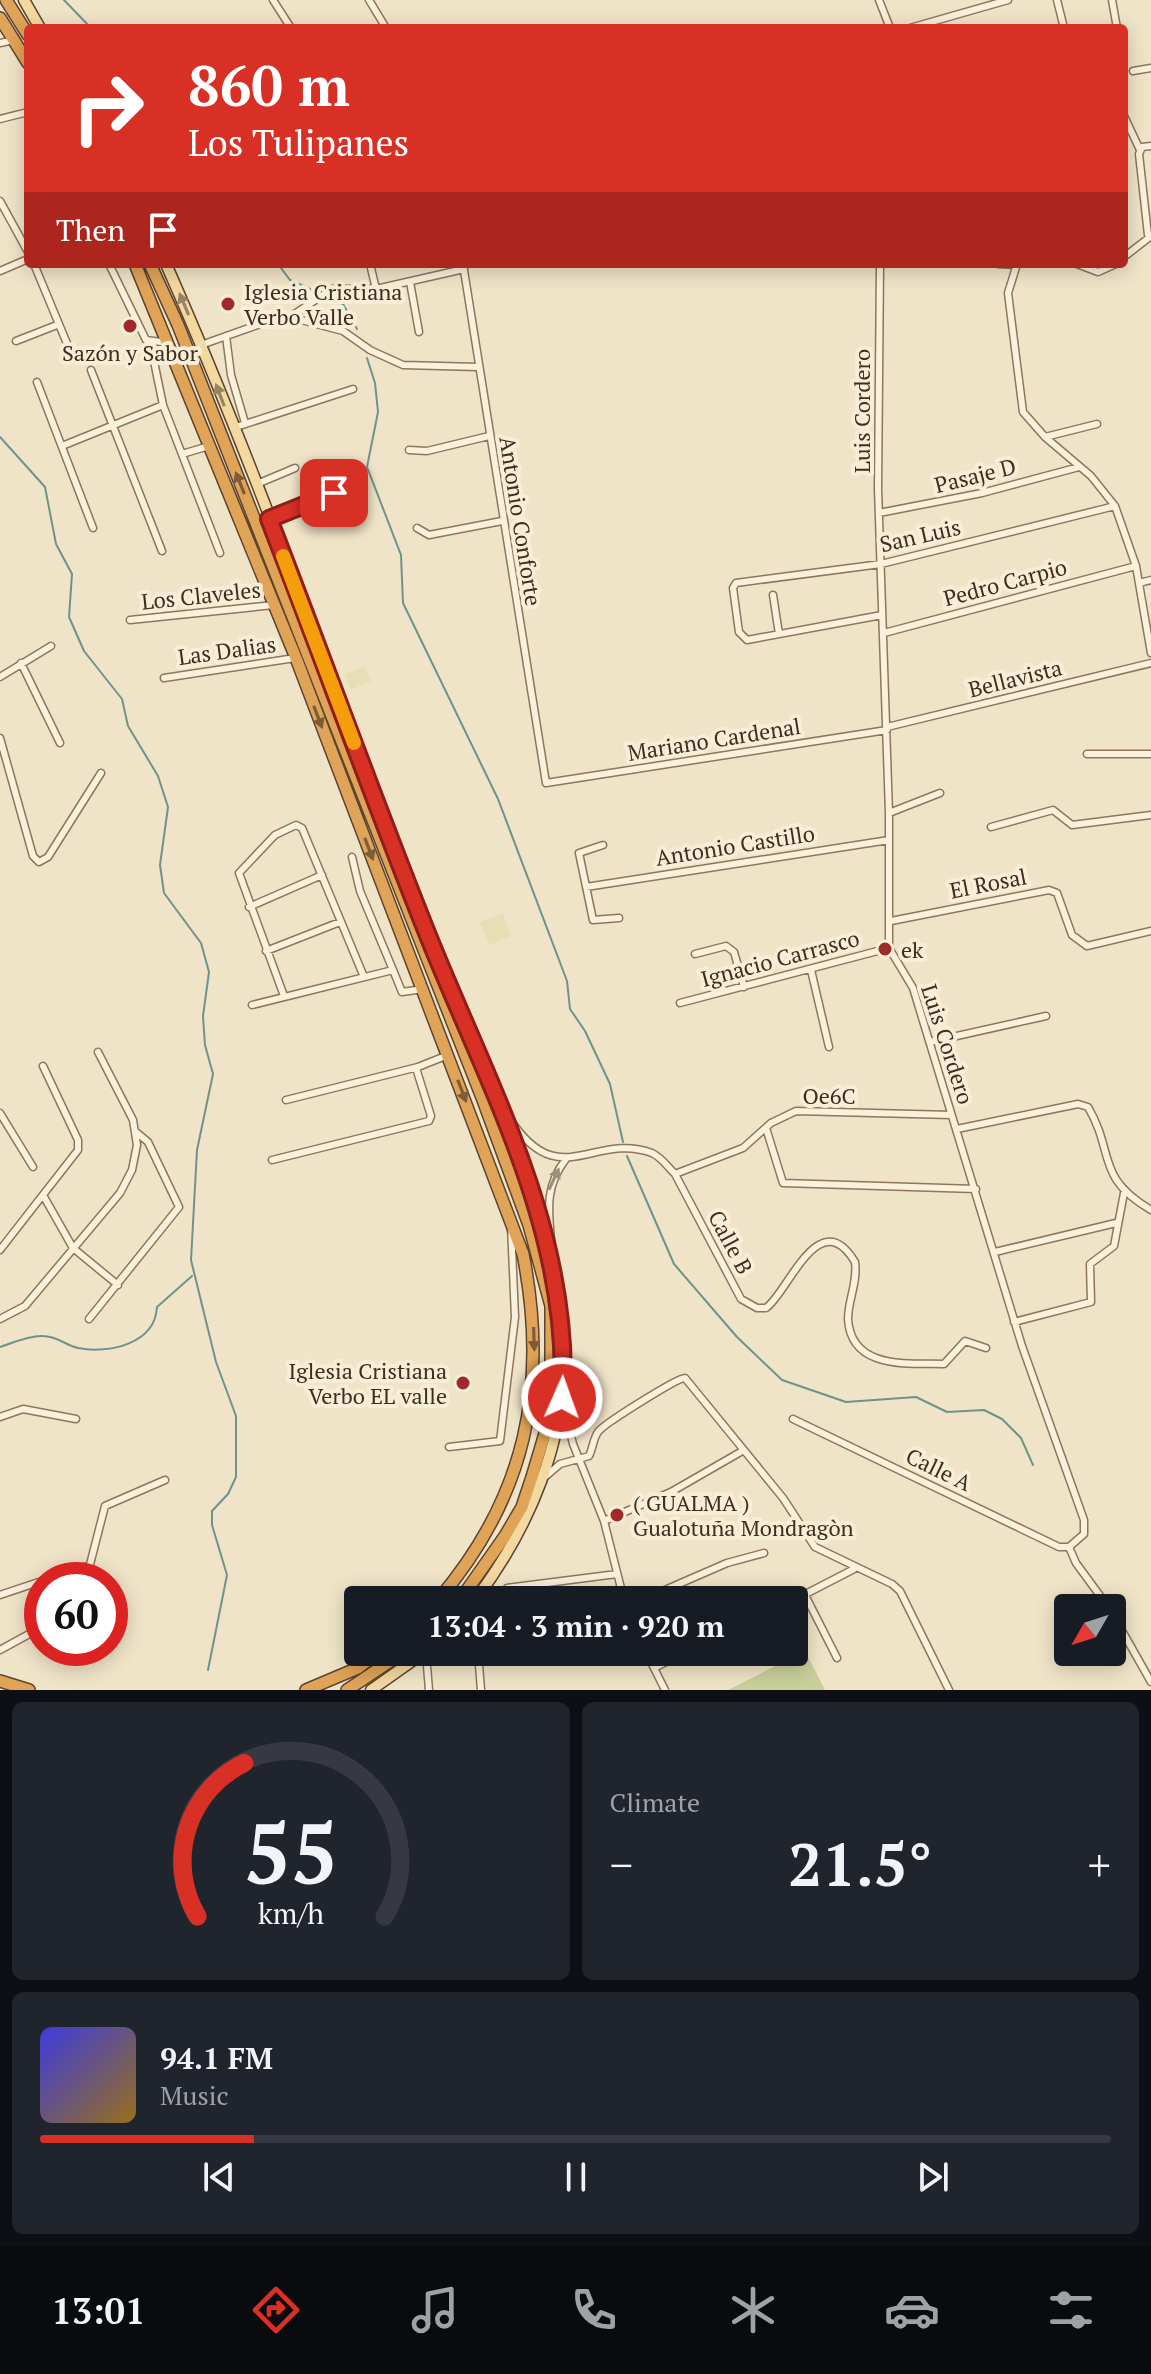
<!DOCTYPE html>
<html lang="en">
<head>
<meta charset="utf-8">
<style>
	body { margin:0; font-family:"PT Serif",serif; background:#20242c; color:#f1f3f6; height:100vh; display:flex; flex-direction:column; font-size:30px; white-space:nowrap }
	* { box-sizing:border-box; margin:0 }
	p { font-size:26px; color:#9ea1a6 }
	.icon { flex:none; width:44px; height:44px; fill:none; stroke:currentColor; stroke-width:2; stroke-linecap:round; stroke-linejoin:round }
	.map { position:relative; height:1690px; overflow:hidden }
	.sheet { display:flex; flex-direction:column; gap:12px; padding:12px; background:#0d0f14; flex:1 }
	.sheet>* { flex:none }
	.hud { position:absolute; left:24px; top:24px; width:1104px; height:244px; border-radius:8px; box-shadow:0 4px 20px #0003; background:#d93025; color:#fff; overflow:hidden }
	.needle { width:52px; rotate:231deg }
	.buttons { position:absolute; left:1054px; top:1594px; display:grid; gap:16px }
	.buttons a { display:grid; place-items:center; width:72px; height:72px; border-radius:8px; background:#171b24; box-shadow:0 4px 20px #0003; font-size:40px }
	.speed { position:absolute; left:24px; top:1562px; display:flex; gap:16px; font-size:40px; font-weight:700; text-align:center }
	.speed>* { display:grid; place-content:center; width:104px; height:104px; border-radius:50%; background:#171b24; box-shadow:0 4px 20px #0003; line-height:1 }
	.speed .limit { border:12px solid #d22; background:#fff; color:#111 }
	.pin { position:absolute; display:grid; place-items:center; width:68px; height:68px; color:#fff; margin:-34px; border-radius:16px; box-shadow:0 4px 12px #0006 }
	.me { position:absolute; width:88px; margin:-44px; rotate:2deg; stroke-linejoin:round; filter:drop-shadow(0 0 6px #0008) }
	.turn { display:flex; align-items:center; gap:28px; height:168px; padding:0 32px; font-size:36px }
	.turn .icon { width:104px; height:104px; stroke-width:2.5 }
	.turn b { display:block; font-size:56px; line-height:68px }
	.then { display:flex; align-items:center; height:76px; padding:0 32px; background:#0003; gap:16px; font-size:30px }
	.big { font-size:60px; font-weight:700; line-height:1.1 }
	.sheet .widget { flex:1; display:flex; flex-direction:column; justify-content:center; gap:12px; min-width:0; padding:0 28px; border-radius:12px; background:#20242c }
	.sheet .dial { align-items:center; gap:0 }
	.dial svg { height:208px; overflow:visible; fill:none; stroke:#363941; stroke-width:7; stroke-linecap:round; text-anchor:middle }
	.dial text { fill:#f1f3f6; stroke:none }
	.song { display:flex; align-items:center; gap:24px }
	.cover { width:96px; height:96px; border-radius:12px; background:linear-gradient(135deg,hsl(240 70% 55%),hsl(40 70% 35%)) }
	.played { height:8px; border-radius:4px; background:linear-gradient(90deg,#d93025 20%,#363941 20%) }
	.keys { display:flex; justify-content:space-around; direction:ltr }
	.heat { display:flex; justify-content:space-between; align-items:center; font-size:44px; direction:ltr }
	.sheet .tiles { flex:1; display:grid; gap:12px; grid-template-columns:1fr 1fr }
	.widget:last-child { grid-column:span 2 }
	.trip { position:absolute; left:344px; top:1586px; width:464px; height:80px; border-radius:8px; background:#171b24; box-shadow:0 4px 20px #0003; font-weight:700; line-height:80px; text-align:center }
	.tab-bar { display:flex; height:128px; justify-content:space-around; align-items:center; background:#090b0e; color:#9ea1a6 }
	.tab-bar .icon { width:56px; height:56px }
	.tab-bar .active { color:#d93025 }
	.tab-bar b { font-size:36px; color:#f1f3f6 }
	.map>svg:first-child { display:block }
	.farmland { fill:#e6deb5 }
	.green { fill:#c9cf9b }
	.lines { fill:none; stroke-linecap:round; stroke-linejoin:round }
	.stream { stroke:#6f938a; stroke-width:2 }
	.street-casing { stroke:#8d765c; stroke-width:9 }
	.primary-casing { stroke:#5b4430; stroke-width:13 }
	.highway-casing { stroke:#5b4430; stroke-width:14 }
	.street { stroke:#faf1dc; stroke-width:6 }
	.primary { stroke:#f3d9a0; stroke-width:10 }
	.highway { stroke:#e0a458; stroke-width:11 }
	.oneway { fill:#988460 }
	.oneway2 { fill:#7e5d36 }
	.oneway3 { fill:#9c907e }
	.route-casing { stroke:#8d1f18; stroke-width:20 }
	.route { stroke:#d93025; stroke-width:14 }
	.slow { stroke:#f59e0b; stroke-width:14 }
	.poi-dot { fill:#9e2a2b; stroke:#f7eed8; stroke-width:3 }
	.labels { text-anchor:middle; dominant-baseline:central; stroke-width:8; stroke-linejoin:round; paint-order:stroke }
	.poi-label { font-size:22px; fill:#3d2e20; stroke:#f7eed8; text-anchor:start }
	.street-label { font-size:22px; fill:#3d2e20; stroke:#f7eed8 }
</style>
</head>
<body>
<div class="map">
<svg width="1151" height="1690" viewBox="0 0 1151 1690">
	<rect width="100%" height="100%" fill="#f0e4c8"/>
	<path class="farmland" d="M365,666L371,681L351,690L345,674Z
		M503,913L511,936L489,945L480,922Z"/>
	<path class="green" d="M805,1651L825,1690H728Z"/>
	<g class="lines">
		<path class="stream" d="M64,0L91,28
			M278,264L290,280L319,293
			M331,298L343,304L357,329
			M367,358L375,383L378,412L367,467L401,555L403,603L498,799L567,981L570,1009L585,1031L610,1084L623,1142
			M0,437L45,487L56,544L72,574L69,617L84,651L122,699L128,726L158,776L168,807L160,865L164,893L201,943L209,972L203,1016L205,1045L213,1074L197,1150L191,1260L216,1362L236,1416V1477L228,1494L212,1511V1525L227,1575L208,1670
			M627,1156L674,1264L737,1337L782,1380L846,1402L916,1397L947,1412L984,1410L1002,1419L1021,1438L1033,1465
			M0,1347C12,1343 30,1335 43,1336C57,1336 65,1345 78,1348C109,1354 155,1344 157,1307L192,1276"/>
		<defs>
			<path id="street" d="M273,0L291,28
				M369,0L386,28
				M879,0L890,28
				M1057,0L1064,28
				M1112,0L1117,28
				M910,28L1008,0
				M0,43L14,40
				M1133,71L1151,68
				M1124,116L1140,150
				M0,119L28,112
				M0,201L28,252
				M1148,235L1139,154L1142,147L1151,146
				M1124,257L1151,236
				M34,264L73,358
				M109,264L146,340L169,343
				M370,264L376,289
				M463,264L546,783L887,730
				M880,264L878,489L889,813V948L913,988L1022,1346L1084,1520V1534L1069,1547
				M998,264L1016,265
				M1017,264L1008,293L1023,412L1045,437L1091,476L1115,506L1136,566L1151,653
				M1077,264L1098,272L1116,264
				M0,271L28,259
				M410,282L419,332
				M290,317L332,289H376L464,269
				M226,336L231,375L245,423
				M16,341L57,325
				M150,342L163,405L220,553
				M201,345L266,322L290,317L343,331L370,350L403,365L478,367
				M91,370L162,551
				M37,382L93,528
				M233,428L353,389
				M1045,437L1097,424
				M62,446L163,405
				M409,450L427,451L489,436
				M182,454L209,446
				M257,484L295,468
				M879,513L982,493L1079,467
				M270,518L334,493
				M417,528L429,535L502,521
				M1139,583L1151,580
				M773,595L779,634
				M882,615L747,640L739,632L733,588L736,583L881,564L1115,506
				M130,620L274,605
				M884,633L1136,566
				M21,663L60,743
				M0,677L51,646
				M164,678L295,658
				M887,727L1151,663
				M0,738L33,856L39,862L48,857L101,773
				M1087,754H1151
				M889,813L940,793
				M991,827L1053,810L1072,825L1151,815
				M603,845L579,853L593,920L619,918
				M352,857L360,891L393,970
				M586,887L889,840
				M249,907L322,875
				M891,921L1049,890L1057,893L1072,935L1087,946L1151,931
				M266,951L340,922
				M695,954L726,946L734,952L744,987
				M811,970L829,1047
				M284,996L239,873L275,835L296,825L302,828L364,977
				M680,1003L889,948
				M252,1005L393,970L402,992L423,989
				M930,1042L1046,1016
				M286,1100L418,1067L448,1055
				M0,1113L33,1167
				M508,1116C558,1196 593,1131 652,1153C661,1157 668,1167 675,1174L741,1299L757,1308H766C788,1293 819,1202 855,1262C858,1282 848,1300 848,1319C851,1370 908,1363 944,1364L965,1341L986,1348
				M766,1128L783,1183L976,1189
				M957,1129L1078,1104L1088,1107C1115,1153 1095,1177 1151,1210
				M272,1160L429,1121L431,1116L416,1068
				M675,1174L743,1148L771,1123L796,1111L951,1115
				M43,1195L73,1248L118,1285
				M0,1250L78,1150V1140L43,1066
				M552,1250C549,1215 543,1188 566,1159
				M995,1252L1116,1223
				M0,1319L25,1306L120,1193L132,1170L137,1145L133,1120L98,1052
				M89,1319L179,1207L148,1142L136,1132
				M1014,1322L1091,1302L1090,1264L1114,1246L1124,1193
				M563,1402L573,1444L604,1521L624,1600
				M0,1417L23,1409L76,1419
				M793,1419L1059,1547H1069
				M449,1447L500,1441L515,1317L511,1226
				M546,1476L560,1464L589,1456C593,1448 593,1439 598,1432C602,1425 677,1378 685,1378L783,1498L815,1547L892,1584L900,1591L949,1690
				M604,1521L671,1492L744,1450
				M1069,1547L1076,1563L1109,1608
				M86,1580L105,1506L165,1480
				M507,1588L617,1574
				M0,1595L90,1565
				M805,1595L837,1658
				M642,1600L727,1563L764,1553
				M794,1600L854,1569
				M1112,1613L1151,1682
				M0,1650L42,1627
				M478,1652L481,1690
				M646,1652L665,1690
				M577,1659L604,1652
				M427,1666L429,1690
				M654,1668L687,1652"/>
			<path id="primary" d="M24,0L40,28
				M166,264C263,483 340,710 427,933C480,1068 554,1201 563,1348C568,1438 529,1529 475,1600
				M371,1690L425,1652"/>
			<path id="highway" d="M6,0L28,35
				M0,18L28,63
				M135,264L296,658L523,1254C549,1386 526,1497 438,1600
				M150,264L178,325L483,1100L529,1225L551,1306V1386L546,1430L532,1477L522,1507L505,1536L460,1600
				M0,1681L29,1690
				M306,1690L358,1668L379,1652
				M347,1690L404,1652"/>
		</defs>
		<use href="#street" class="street-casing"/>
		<use href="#primary" class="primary-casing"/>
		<use href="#highway" class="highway-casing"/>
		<use href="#street" class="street"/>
		<use href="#primary" class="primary"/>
		<use href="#highway" class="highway"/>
	</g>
	<defs><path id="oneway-solid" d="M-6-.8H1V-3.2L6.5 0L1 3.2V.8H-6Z" transform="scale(2)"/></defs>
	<g class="oneway">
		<use href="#oneway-solid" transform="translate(184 304) rotate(-113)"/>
		<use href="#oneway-solid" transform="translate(220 395) rotate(-111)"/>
	</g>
	<g class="oneway2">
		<use href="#oneway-solid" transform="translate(240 483) rotate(-112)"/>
		<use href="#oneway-solid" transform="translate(318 717) rotate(69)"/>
		<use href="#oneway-solid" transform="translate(369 849) rotate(69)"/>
		<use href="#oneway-solid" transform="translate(462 1091) rotate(69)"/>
		<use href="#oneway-solid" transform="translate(534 1339) rotate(88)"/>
	</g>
	<use class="oneway3" href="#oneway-solid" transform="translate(554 1179) rotate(-65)"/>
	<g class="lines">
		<defs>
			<path id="route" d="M334,493L269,519C323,658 373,799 429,938C488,1085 572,1234 562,1398"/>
		</defs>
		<use href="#route" class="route-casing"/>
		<use href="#route" class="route"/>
		<path class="slow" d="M283,556L354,743"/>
	</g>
	<g class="poi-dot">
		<circle cx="228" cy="304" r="8"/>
		<circle cx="130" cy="326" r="8"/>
		<circle cx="885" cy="949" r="8"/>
		<circle cx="463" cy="1383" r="8"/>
		<circle cx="617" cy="1515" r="8"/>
	</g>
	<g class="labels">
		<g class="poi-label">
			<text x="244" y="291">Iglesia Cristiana<tspan x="244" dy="25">Verbo Valle</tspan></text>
			<text x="130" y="352" text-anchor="middle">Sazón y Sabor</text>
			<text x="901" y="949">ek</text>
			<text x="447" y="1370" text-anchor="end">Iglesia Cristiana<tspan x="447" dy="25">Verbo EL valle</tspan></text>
			<text x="633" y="1502">( GUALMA )<tspan x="633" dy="25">Gualotuña Mondragòn</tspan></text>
		</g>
		<g class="street-label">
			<text transform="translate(861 411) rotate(-90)">Luis Cordero</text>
			<text transform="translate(975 475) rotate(-14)">Pasaje D</text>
			<text transform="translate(521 521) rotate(81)">Antonio Conforte</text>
			<text transform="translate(920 535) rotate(-13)">San Luis</text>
			<text transform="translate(1005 582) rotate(-15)">Pedro Carpio</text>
			<text transform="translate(201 595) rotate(-6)">Los Claveles</text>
			<text transform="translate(227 650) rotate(-8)">Las Dalias</text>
			<text transform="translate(1015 678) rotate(-14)">Bellavista</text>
			<text transform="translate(714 739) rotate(-9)">Mariano Cardenal</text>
			<text transform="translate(735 845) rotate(-9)">Antonio Castillo</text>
			<text transform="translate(988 883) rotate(-11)">El Rosal</text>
			<text transform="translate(780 958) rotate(-15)">Ignacio Carrasco</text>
			<text transform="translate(948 1044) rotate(72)">Luis Cordero</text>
			<text x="829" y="1095">Oe6C</text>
			<text transform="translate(731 1242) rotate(62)">Calle B</text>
			<text transform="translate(939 1469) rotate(26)">Calle A</text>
		</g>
	</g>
</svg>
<div class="buttons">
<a><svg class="needle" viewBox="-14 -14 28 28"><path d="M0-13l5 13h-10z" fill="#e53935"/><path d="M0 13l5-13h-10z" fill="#9ea1a6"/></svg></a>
</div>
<div class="speed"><div class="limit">60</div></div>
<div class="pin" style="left:334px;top:493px;background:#d93025"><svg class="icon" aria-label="arrive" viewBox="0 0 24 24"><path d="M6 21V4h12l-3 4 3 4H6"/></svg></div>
<svg class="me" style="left:562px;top:1398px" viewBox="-20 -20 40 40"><circle r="17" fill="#d93025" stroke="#fff" stroke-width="3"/><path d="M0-11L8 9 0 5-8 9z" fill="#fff"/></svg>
<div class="trip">13:04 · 3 min · 920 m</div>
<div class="hud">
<div class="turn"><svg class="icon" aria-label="right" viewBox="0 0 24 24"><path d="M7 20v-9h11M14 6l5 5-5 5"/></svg><div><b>860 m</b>Los Tulipanes</div></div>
<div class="then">Then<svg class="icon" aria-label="arrive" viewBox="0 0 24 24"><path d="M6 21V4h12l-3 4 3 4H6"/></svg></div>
</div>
</div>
<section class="sheet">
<div class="tiles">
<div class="widget dial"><svg viewBox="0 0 100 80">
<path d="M14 69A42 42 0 1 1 86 69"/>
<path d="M14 69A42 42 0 0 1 32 10" stroke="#d93025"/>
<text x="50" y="56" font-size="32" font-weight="700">55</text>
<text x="50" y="72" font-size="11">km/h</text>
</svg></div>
<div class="widget"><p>Climate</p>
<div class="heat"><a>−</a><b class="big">21.5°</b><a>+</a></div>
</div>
<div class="widget">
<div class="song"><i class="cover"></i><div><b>94.1 FM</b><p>Music</p></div></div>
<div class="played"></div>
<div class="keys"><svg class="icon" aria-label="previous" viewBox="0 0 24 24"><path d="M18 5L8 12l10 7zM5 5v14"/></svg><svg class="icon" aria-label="pause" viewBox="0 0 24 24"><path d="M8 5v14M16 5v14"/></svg><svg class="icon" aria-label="next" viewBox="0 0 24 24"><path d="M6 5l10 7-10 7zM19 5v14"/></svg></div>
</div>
</div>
</section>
<nav class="tab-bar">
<b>13:01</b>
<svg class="icon active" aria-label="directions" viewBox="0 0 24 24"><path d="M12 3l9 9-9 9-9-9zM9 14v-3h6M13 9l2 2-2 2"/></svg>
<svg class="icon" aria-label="music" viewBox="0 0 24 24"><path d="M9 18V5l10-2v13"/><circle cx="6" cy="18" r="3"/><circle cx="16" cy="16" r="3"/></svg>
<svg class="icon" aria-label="phone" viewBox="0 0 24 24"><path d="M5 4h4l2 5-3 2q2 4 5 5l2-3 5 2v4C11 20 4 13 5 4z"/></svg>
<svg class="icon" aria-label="climate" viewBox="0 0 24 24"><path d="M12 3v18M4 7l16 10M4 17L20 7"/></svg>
<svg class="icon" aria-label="car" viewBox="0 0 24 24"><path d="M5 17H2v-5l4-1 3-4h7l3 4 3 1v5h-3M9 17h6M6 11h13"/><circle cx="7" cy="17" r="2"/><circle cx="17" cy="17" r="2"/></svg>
<svg class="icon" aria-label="filters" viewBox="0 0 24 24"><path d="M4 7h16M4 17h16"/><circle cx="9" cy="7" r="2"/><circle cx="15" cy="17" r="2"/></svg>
</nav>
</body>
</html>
